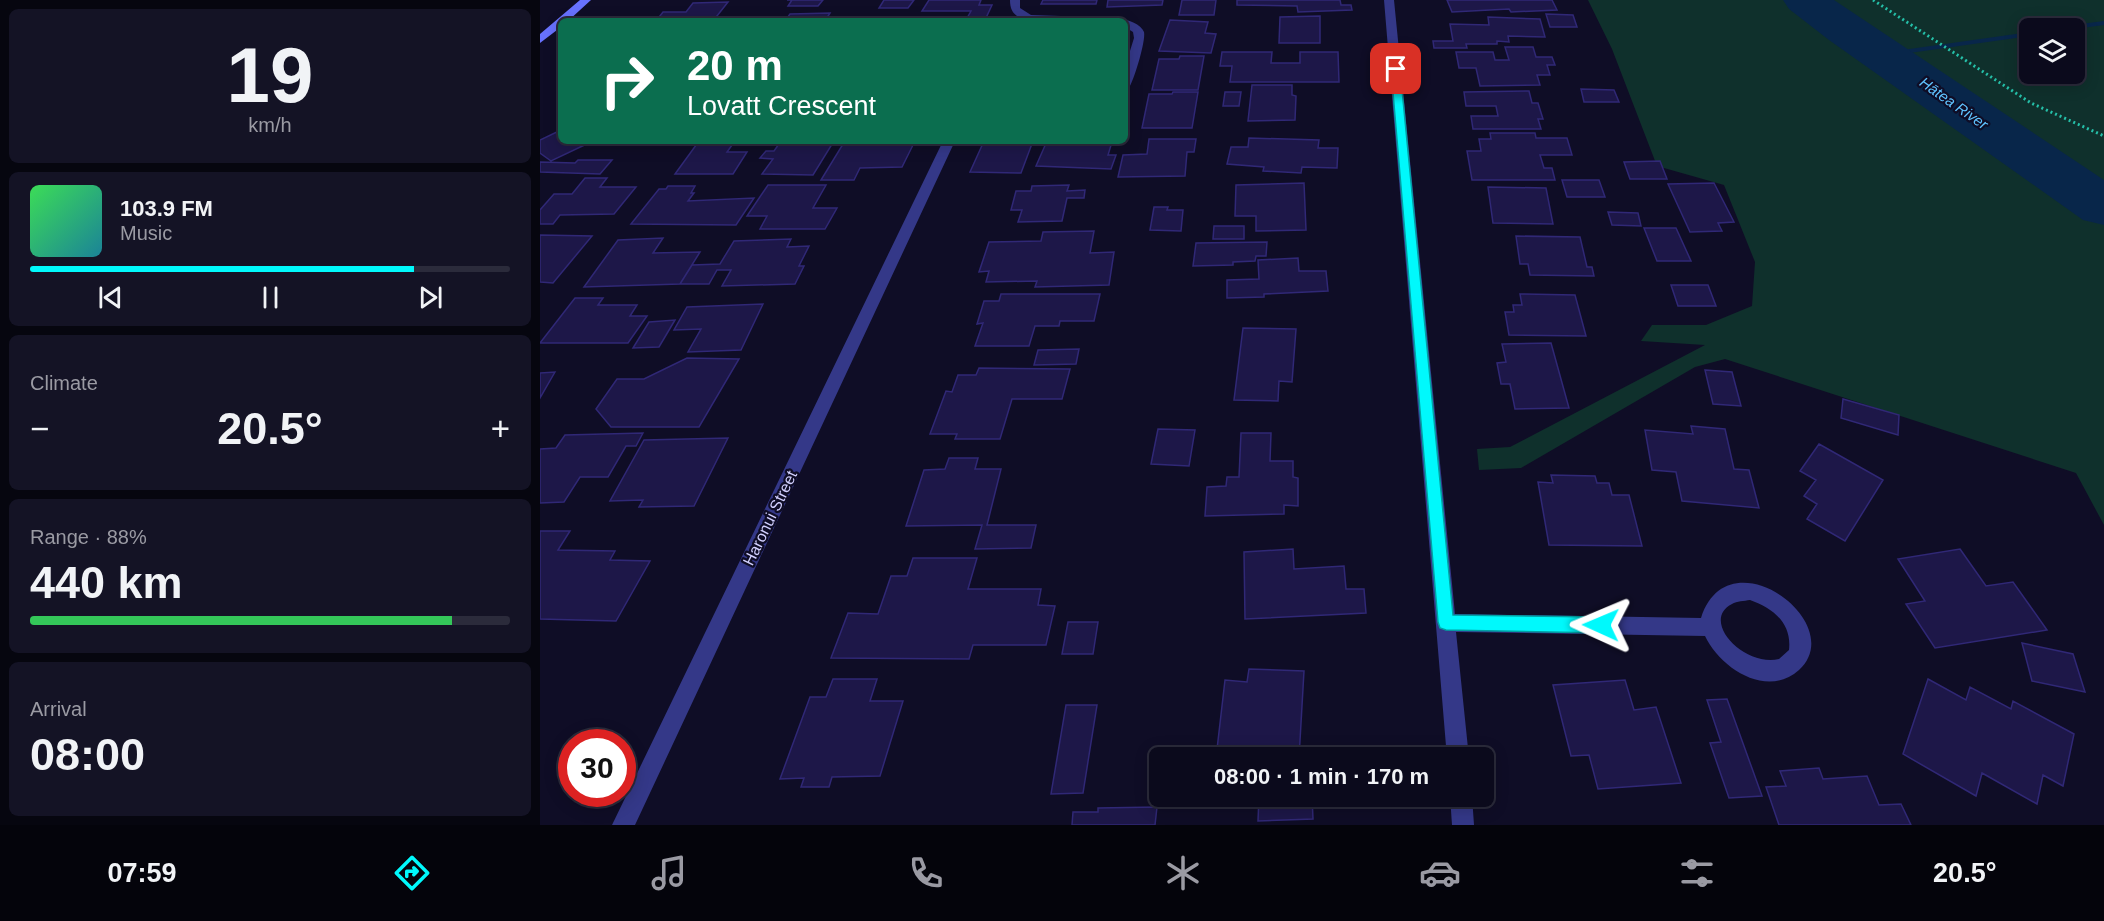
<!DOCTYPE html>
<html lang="en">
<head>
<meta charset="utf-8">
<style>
	body { margin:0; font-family:Helvetica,sans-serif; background:#141325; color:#f1f3f6; height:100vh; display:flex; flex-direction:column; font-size:22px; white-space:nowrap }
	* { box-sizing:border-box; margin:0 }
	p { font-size:20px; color:#9a9aa3 }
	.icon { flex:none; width:33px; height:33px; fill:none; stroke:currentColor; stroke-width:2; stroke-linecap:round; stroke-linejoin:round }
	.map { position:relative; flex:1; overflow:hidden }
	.details { display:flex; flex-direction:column; gap:9px; padding:9px; background:#06060f; width:540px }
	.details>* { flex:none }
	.hud { position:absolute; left:18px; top:18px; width:570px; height:126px; border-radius:9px; box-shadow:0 3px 15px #0003,0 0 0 2px #2b2b3b; background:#0b6e4f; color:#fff; overflow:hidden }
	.controls { position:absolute; left:1479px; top:18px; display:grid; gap:12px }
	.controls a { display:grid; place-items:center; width:66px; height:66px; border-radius:9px; background:#0b0a1c; box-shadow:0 3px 15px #0003,0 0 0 2px #2b2b3b; font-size:30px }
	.speed { position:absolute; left:18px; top:729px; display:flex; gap:12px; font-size:30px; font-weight:700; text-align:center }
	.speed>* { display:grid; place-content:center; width:78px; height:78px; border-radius:50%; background:#0b0a1c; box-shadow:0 3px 15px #0003,0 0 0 2px #2b2b3b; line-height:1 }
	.speed .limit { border:9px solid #d22; background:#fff; color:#111 }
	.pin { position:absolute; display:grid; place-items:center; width:51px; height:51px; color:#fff; margin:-26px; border-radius:12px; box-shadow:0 3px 9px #0006 }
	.me { position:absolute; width:66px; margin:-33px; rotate:271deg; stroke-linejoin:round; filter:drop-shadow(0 0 4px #0008) }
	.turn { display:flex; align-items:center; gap:21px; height:126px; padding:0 30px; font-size:27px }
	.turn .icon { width:78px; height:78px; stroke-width:2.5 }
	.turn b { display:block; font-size:42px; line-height:51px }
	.big { font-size:45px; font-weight:700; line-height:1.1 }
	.details .widget { flex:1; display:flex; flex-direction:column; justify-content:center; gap:9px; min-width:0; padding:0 21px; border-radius:9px; background:#141325 }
	.details .dial { align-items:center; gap:0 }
	.dial b { font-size:78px; line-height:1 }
	.song { display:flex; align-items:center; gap:18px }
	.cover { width:72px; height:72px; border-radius:9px; background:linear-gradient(135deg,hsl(130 70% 55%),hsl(190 70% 35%)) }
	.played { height:6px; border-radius:3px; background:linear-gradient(90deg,#00f9fc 80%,#2b2b3b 80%) }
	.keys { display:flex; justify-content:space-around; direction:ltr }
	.heat { display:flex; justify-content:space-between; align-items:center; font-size:33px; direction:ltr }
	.charge { height:9px; border-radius:4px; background:linear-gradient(90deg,#34c759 88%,#2b2b3b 0) }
	.trip { position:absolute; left:609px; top:747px; width:345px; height:60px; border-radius:9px; background:#0b0a1c; box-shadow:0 3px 15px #0003,0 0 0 2px #2b2b3b; font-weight:700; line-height:60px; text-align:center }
	.tab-bar { display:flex; height:96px; justify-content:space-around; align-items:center; background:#04040b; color:#9a9aa3 }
	.tab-bar .icon { width:42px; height:42px }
	.tab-bar .selected { color:#00f9fc }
	.tab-bar b { font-size:27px; color:#f1f3f6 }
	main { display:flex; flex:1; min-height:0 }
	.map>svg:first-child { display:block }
	.green { fill:#0f302c; fill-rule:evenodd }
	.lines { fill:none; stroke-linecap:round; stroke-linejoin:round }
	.stream { fill:#08264a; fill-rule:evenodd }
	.river { fill:#08264a; fill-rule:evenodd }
	.building { fill:#1d1748; stroke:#302876; stroke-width:1.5 }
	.path { stroke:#25bfa8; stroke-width:3; stroke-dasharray:2 3; stroke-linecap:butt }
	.minor { fill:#343888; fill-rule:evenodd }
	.secondary { fill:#6872ff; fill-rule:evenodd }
	.route { fill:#00f9fc; stroke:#00a2a4; stroke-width:1.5 }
	.labels { text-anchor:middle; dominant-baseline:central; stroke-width:4.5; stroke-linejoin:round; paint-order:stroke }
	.far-water-label { font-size:15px; font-style:italic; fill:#5fc3ff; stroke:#0f0d26 }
	.street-label { font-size:16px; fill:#d3d1ff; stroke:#0f0d26 }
</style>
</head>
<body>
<main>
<section class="details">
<div class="widget dial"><b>19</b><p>km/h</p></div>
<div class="widget">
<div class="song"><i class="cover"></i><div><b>103.9 FM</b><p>Music</p></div></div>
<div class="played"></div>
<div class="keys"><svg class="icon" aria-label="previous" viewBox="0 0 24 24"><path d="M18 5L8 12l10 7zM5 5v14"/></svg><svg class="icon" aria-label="pause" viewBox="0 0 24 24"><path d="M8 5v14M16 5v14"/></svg><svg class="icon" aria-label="next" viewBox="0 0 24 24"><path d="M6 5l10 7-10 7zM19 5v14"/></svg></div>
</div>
<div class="widget"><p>Climate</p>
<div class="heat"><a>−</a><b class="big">20.5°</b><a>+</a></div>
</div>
<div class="widget"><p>Range · 88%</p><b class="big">440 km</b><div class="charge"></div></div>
<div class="widget"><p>Arrival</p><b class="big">08:00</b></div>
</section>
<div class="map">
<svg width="1564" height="825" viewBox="0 0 1564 825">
	<rect width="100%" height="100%" fill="#0f0d26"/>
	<path class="green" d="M1048,0H1564V525L1536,473L1185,359L1155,367L981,468L939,470L937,449L970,447L1165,345L1101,341L1112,325H1166L1212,306L1215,262L1184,185L1117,166L1072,49ZM1490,28H1534V74H1490Z"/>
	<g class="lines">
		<path class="stream" d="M1564,21V25L1534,29L1521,28L1525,26Z
			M1490,32V36L1341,57L1337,55L1341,53Z"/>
		<path class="river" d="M1243,0H1294L1564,180V225L1543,220L1289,40L1249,9Z"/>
	</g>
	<path class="building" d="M247,0H283L278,6H248L252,0Z
		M344,0H374L368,8H339Z
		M389,0H441L439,5H452L445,20H426L431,11H382Z
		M503,0H557L556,4H501Z
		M568,0H623L622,5L567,7Z
		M642,0H676L674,15H639Z
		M697,0H800L801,5H811L812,10L758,12L757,6L697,5Z
		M907,0H1012L1017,10L971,12L969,9L912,12Z
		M188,2L173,21H186H116L123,12H146L153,3Z
		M290,13L285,21H240H245L250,14Z
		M1006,14L1033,15L1037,27H1010Z
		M780,16V43H739L740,17Z
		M948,17L1000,19L1005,37L968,36L969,42L957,41V44H926L927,48H894L893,41H913L910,24L949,25Z
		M630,20L668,22L665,33L676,34L671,53L619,51Z
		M965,47H993L996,57H1012L1015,65H1007L1010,75H997L1000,85L940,86L936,68H919L916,52H953L955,60H969Z
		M682,52H732L731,63H760V52H798L799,82H690L692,66H680Z
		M640,56H664L658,90H612L619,59H639Z
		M712,85H752V95L756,96L755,120L708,121Z
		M1041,89L1074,90L1079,102H1044Z
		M989,91L992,103H998L1003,119H998L1001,129H933L931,116H958L956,106H926L924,92Z
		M633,92H658L652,128H602L609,94H632Z
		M685,92H701L699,106H683Z
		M21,130V141H53L11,161L0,153V140Z
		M950,133H995L996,138H1027L1032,155H1000L1004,168H1012L1015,180H932L927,151H941L939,139H951Z
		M709,138L779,140L778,148H798L797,168L762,167L761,173L723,171L724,167L687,164L691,147H708Z
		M609,139H656L654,152H647L645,176L578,177L583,155L607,154Z
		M159,141H195L187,152H207L193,174H135Z
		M241,141H294L273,175L222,174L233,159L220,158L226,151H234Z
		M444,141H493L481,173L430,172Z
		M507,141L572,142L568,155H576L571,169L496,166Z
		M374,143L362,167L320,168L314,180H281L303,144Z
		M38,160H72L60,174L0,172V162L35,163Z
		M1120,161L1127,179H1090L1084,162Z
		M45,178H67L60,187H96L74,214L20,215L13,224H0V210L14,194H32Z
		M1022,180H1059L1065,197H1027Z
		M764,183L766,230L716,231V216H695L696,185Z
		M1174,183L1194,222L1178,223L1182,231L1150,232L1128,184Z
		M228,185H286L273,208H297L285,229H220L227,216H207Z
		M529,185L527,191L545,190L544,198H527L522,221L478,222L482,210H471L476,191H491L492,186Z
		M128,186H155L151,193H154L148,201L214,198L196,225L91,224L119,189H126Z
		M948,187L1006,188L1013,224L953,223Z
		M614,207H628L627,210H643L641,231L610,230Z
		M1068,212L1098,213L1101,226L1072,225Z
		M674,226H704V239H673Z
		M1104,228H1136L1151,261H1117Z
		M554,231L550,253L574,252L569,285L495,287L497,281L446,282L449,271L439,272L449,242L501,241L503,232Z
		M0,235L52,236L13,283L0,282Z
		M976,236L1040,237L1047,267H1052L1054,276L990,275L988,264H980Z
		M123,238L113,253L160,252L140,284L44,287L78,240Z
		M251,239L247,247L269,246L259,266H264L255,284L182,286L191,270H177L169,284H140L152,265L180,264L194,241Z
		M727,242L726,256H716L715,261L693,262V265L653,266L656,243Z
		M758,258L759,271H786L788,291L724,294V297L687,298V280L719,279L718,260Z
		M1131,285H1168L1176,306H1138Z
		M461,294H560L554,321H520L519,326H495L489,346H435L443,323L437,324L444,301H459Z
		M980,294L1035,295L1046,336L969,335L965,312H974L973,305H982Z
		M35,298H63L58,305H97L90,316H107L88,343H0Z
		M223,304L201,350L148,352L161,329L134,330L147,307Z
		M135,320L119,347L93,348L109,322Z
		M703,328L756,329L752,382L739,381L738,401L694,400Z
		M1011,343L1029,408L975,409L970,384H961L957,363L966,362L962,344Z
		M539,349L536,364L494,365L498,350Z
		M147,358L199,359L159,427H71L56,409L77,379H104Z
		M439,368L530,369L522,399H472L460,439H415L417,434H390L406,391L412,392L418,375H436Z
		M1165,370L1192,372L1201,406L1173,404Z
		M15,372L0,398V373Z
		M1303,399L1359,415L1358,435L1301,418Z
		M1151,426L1185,429L1194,469L1209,470L1219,508L1142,501L1136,472L1112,470L1105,430L1153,434Z
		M618,429L655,430L649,466L611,464Z
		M103,433L96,446H86L68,477H40L24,502L0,503V449L16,448L25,435Z
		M701,433H731L730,461H753V477L758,478V506L744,505V514L665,516L667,487L686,486L687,477H699Z
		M188,438L154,506L99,507L103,500L70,501L104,440Z
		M1279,444L1343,480L1305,541L1267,519L1277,504L1264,496L1276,480L1260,471Z
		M409,458H438L435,469H461L447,525H496L491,548L435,549L442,525L366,526L384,470L405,469Z
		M1011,475L1055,476L1057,483H1069L1072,495H1089L1102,546L1009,545L998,482L1013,483Z
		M0,531H30L18,550L75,551L70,560L110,561L76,621L0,619Z
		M753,549L754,569L804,566L806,589H824L826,613L705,619L704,552Z
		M1420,549L1446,586L1473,582L1507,630L1395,648L1366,604L1385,601L1358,559Z
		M373,558H437L428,589H501L498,605L515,606L506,645H433L429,659L291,658L308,613L338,614L351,576H367Z
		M528,622H558L553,654H522Z
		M1482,643L1533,654L1545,692L1492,681Z
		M709,669L764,671L759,758H676L685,680L707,682Z
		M293,679H337L330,701H363L340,776L292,777L289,787H261L264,778L240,779L270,697H286Z
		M1388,679L1426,700L1430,687L1471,709L1473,701L1534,734L1523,786L1503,775L1497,804L1442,773L1436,796L1363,754Z
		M1085,680L1094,710L1116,707L1141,783L1058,789L1049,755L1031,756L1013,685Z
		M1187,699L1222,796L1189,798L1170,743L1181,742L1167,700Z
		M526,705H557L543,793L511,794Z
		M1279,768L1283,779L1327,776L1339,805L1361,804L1371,825H1239L1226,787L1246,786L1240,771Z
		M719,796H772L773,819L718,821Z
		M617,807L615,825H532L533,812H558V808Z"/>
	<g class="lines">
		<path class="path" d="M1333,0L1491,103L1564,136"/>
		<path class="minor" d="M470,0H480V8L491,15L580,18C588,20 601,24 604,32C606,41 594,80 589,88L585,89V67L594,38L593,32L585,27V21H488C476,17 470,13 470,0Z
			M844,0H854L915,614L1161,618C1188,533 1310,623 1259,670C1227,699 1180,668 1165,636L916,632L929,758H907ZM1210,600C1233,608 1252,623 1249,650L1239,659C1203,667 1160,620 1192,604C1197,601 1204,601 1210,600Z
			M403,141H415L95,825H72Z
			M910,796H932L934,825H912Z"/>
		<path class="secondary" d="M40,0H51L28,21H21V27L0,43V34Z"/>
	</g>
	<path class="route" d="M856,66L860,69L913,615L1061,617L1067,620L1069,625L1067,630L1061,633L906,630L900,628L898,622L851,69Z"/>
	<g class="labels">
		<g class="far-water-label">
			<text transform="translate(1414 103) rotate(35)">Hātea River</text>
		</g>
		<g class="street-label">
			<text transform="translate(230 518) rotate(-64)">Haronui Street</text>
		</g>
	</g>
</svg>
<div class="controls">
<a><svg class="icon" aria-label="layers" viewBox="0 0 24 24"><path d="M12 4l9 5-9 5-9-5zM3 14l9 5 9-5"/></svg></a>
</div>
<div class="speed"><div class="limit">30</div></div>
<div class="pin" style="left:856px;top:69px;background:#d93025"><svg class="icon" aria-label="arrive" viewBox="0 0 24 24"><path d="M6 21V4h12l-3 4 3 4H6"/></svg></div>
<svg class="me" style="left:1061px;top:625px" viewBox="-20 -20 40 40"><path d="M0-17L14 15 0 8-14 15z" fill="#00f9fc" stroke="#fff" stroke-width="4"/></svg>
<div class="trip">08:00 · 1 min · 170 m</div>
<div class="hud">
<div class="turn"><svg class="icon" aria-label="right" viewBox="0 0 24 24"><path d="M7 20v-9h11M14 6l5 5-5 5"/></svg><div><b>20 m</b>Lovatt Crescent</div></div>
</div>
</div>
</main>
<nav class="tab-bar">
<b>07:59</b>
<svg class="icon selected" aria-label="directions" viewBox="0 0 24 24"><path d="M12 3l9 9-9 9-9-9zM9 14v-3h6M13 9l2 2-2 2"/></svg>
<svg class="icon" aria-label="music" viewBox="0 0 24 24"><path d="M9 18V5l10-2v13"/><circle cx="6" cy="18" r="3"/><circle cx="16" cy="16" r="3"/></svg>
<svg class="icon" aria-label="phone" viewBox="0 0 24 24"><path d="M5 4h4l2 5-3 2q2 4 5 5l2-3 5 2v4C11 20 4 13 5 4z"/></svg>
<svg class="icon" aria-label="climate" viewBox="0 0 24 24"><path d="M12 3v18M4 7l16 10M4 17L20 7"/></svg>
<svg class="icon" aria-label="car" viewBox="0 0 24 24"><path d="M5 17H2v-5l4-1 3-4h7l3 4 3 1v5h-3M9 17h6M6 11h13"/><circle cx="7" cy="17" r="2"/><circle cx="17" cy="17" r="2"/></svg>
<svg class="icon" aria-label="filters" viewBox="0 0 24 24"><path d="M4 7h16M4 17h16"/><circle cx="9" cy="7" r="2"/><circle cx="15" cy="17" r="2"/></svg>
<b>20.5°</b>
</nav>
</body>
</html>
